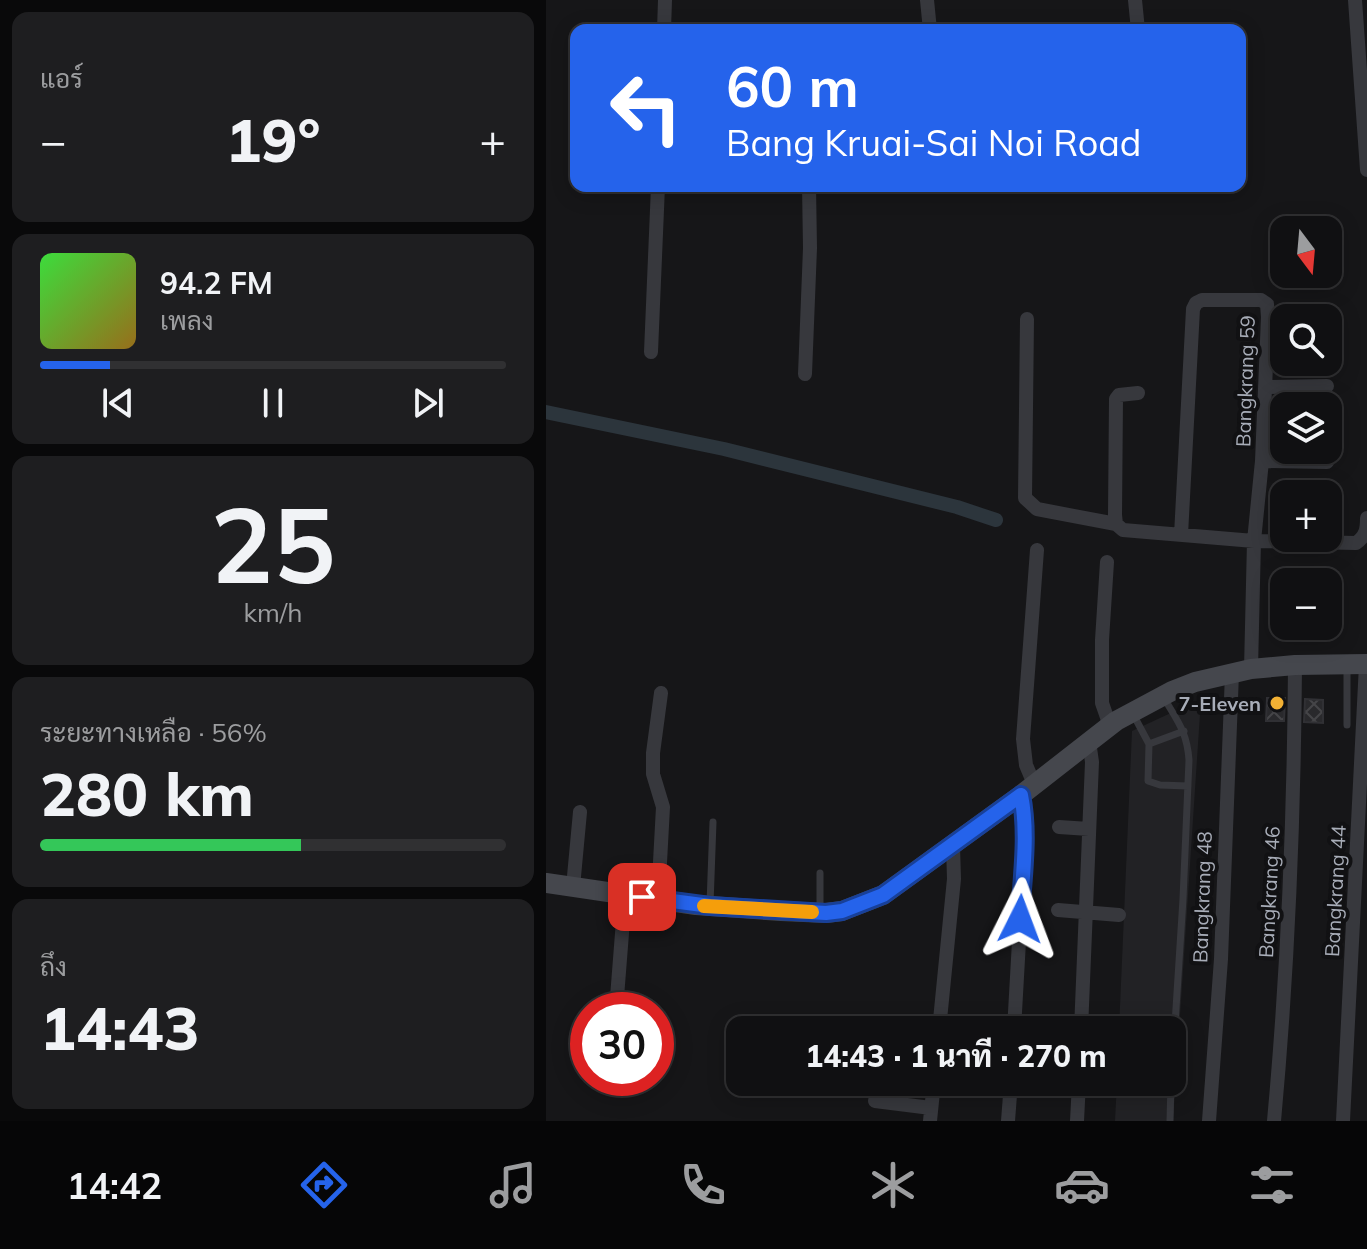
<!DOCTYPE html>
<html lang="th">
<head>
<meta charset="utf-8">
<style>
	body { margin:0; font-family:Mulish,Sarabun,sans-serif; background:#1e1e20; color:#f1f3f6; height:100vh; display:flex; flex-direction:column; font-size:30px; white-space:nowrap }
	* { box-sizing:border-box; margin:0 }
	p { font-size:26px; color:#9c9d9f }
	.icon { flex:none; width:44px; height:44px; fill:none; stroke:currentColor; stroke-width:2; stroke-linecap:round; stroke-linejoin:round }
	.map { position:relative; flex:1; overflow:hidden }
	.panel { display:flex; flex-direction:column; gap:12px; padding:12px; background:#09090a; width:546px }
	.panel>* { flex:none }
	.top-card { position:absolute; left:24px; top:24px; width:676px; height:168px; border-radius:16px; box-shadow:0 4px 20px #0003,0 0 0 2px #303032; background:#2563eb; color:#fff; overflow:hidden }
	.needle { width:52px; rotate:164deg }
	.buttons { position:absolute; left:724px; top:216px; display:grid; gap:16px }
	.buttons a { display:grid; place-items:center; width:72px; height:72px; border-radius:16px; background:#101012; box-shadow:0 4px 20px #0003,0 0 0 2px #303032; font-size:40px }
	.speed { position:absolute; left:24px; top:992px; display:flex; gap:16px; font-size:40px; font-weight:700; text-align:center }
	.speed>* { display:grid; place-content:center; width:104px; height:104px; border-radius:50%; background:#101012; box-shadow:0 4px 20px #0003,0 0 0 2px #303032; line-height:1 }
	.speed .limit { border:12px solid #d22; background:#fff; color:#111 }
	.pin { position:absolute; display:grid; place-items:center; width:68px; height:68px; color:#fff; margin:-34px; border-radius:16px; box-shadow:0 4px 12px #0006 }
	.me { position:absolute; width:88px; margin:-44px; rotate:3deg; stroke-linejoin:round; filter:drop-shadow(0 0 6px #0008) }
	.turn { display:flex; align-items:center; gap:28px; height:168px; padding:0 24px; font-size:36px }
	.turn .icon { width:104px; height:104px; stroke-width:2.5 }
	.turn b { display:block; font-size:56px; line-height:68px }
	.big { font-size:60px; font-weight:800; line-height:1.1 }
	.panel .tile { flex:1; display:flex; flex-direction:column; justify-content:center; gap:12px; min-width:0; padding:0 28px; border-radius:16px; background:#1e1e20 }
	.panel .dial { align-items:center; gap:0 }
	.dial b { font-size:104px; line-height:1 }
	.song { display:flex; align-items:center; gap:24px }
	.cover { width:96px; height:96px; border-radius:12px; background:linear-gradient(135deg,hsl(120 70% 55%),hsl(40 70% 35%)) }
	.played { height:8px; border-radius:4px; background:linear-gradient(90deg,#2563eb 15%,#303032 15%) }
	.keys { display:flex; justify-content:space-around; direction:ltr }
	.heat { display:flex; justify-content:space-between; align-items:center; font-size:44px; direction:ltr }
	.charge { height:12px; border-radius:6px; background:linear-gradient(90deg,#34c759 56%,#303032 0) }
	.trip { position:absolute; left:180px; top:1016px; width:460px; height:80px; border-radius:16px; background:#101012; box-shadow:0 4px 20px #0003,0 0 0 2px #303032; font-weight:800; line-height:80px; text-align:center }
	.tabs { display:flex; height:128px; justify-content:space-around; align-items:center; background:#060607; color:#9c9d9f }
	.tabs .icon { width:56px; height:56px }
	.tabs .selected { color:#2563eb }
	.tabs b { font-size:36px; color:#f1f3f6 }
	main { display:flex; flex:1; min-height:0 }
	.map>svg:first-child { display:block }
	.built { fill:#222225 }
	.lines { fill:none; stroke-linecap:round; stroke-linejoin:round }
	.canal { stroke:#2c353c; stroke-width:14 }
	.building { fill:url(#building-cross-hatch); stroke:#303034; stroke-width:2 }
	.service { stroke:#37383d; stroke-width:7 }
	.minor { stroke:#37383d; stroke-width:14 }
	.secondary { stroke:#45474d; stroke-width:20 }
	.route-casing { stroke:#184099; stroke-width:20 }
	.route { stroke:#2563eb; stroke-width:14 }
	.slow { stroke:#f59e0b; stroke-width:14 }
	.poi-dot { fill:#f2b134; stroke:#111113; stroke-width:3 }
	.labels { text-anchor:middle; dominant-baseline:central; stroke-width:8; stroke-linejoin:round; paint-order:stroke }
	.street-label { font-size:20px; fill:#a8adb8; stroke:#111113 }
	.poi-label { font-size:20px; font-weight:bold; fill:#a8adb8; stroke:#111113; text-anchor:end }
</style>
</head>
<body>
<main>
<section class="panel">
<div class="tile"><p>แอร์</p>
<div class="heat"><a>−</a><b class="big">19°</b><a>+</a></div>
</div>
<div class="tile">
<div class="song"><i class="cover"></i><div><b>94.2 FM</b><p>เพลง</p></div></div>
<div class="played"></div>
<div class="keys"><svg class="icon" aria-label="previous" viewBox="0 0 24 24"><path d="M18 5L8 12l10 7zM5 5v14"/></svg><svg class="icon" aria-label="pause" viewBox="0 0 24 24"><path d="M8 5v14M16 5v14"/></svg><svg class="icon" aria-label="next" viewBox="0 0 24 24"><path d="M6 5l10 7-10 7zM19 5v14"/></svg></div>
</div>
<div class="tile dial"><b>25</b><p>km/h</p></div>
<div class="tile"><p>ระยะทางเหลือ · 56%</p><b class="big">280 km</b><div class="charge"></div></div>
<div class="tile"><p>ถึง</p><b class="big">14:43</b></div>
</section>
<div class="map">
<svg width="821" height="1121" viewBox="0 0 821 1121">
	<defs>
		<pattern id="building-cross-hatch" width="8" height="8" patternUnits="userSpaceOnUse" patternTransform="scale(2)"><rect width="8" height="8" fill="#29292c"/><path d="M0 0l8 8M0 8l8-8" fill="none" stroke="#454548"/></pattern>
	</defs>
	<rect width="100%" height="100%" fill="#161618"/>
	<path class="built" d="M655,699L627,1121H569L571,1082H626V1030H573L586,731Z"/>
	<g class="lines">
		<path class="canal" d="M0,412L178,449L411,507L450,520"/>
	</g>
	<path class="building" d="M721,698H739L738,721H720Z
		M759,699L777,700V723L758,722Z"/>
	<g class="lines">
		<path class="service" d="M618,698C632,722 641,732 643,760L637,899L626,1071
			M587,714L603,744L602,781L614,785L642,786
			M801,725V665
			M603,744L638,731
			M164,904L167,822
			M274,911V873
			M624,1121L625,1082"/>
		<path class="minor" d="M381,0L384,30
			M589,0L592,30
			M809,0L821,170
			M118,30L119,0
			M722,317L758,318
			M782,318H789
			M481,319L479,498L491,509L570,524
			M105,352L112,186
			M259,374L264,248L263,186
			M720,387L781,386
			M592,393L573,395L570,399L569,515L570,524L577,530L708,541L810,543C820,536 821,529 821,518
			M716,461L781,462
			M635,535L647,309L650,303L656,300H715L721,304L722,317L716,461L708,541L705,669
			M561,562L556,640V703L564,726
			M488,784L480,765L477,739L491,550
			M513,827L543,829
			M27,887L34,812
			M112,899L117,807L107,774V753L115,693
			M512,910L573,915
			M70,1010L79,895
			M393,1030L408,879L407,846
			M468,1030L479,835L478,811L475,795
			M535,1030L546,762L543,741
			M329,1101L385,1108
			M384,1121L388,1082
			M462,1121L465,1082
			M531,1121L533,1082
			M663,1121L675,959L686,673
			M728,1121C742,969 748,817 749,665
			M797,1121L820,664"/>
		<path class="secondary" d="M0,883L150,905L235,911L280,913L296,911L337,895L475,795L570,721L626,691L649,682L705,669L749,665L821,664"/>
	</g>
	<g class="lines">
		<defs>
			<path id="route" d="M96,897L164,906L280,913L296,911L337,895L475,795C483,835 476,878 474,919"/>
		</defs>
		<use href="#route" class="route-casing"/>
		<use href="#route" class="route"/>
		<path class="slow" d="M158,906L266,912"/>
	</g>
	<circle class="poi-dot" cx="731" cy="703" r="8"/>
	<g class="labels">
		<g class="street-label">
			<text transform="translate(699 381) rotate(-88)">Bangkrang 59</text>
			<text transform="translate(789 891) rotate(-87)">Bangkrang 44</text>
			<text transform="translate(723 892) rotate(-87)">Bangkrang 46</text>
			<text transform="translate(656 897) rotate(-88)">Bangkrang 48</text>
		</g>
		<g class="poi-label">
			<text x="715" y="703">7-Eleven</text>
		</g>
	</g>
</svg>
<div class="buttons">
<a><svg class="needle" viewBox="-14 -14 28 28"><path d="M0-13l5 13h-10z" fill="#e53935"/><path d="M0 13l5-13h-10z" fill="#9c9d9f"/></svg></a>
<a><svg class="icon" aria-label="search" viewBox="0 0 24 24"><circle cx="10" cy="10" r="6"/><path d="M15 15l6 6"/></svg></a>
<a><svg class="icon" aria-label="layers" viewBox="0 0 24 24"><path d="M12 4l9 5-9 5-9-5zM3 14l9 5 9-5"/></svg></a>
<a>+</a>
<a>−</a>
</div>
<div class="speed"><div class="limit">30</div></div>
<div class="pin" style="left:96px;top:897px;background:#d93025"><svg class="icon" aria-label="arrive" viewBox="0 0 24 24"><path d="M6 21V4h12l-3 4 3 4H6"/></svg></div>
<svg class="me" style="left:474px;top:919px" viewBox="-20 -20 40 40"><path d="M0-17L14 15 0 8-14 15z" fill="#2563eb" stroke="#fff" stroke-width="4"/></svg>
<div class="trip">14:43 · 1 นาที · 270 m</div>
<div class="top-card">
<div class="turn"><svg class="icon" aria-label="left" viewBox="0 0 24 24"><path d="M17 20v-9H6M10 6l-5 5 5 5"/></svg><div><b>60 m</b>Bang Kruai-Sai Noi Road</div></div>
</div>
</div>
</main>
<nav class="tabs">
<b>14:42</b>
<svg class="icon selected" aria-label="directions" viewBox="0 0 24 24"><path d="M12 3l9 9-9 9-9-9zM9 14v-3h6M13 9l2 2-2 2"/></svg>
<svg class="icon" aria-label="music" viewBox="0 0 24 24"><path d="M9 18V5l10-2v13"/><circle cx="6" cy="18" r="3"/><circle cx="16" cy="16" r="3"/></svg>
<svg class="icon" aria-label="phone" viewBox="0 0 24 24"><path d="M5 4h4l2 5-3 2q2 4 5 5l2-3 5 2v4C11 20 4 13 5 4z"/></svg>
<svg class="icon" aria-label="climate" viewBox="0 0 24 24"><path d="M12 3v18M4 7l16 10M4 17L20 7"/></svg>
<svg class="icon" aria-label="car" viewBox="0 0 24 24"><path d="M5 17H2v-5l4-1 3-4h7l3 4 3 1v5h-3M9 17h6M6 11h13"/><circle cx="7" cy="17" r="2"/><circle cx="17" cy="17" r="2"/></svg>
<svg class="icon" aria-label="filters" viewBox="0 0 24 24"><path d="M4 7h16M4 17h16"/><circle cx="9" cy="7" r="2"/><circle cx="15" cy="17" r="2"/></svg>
</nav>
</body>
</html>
